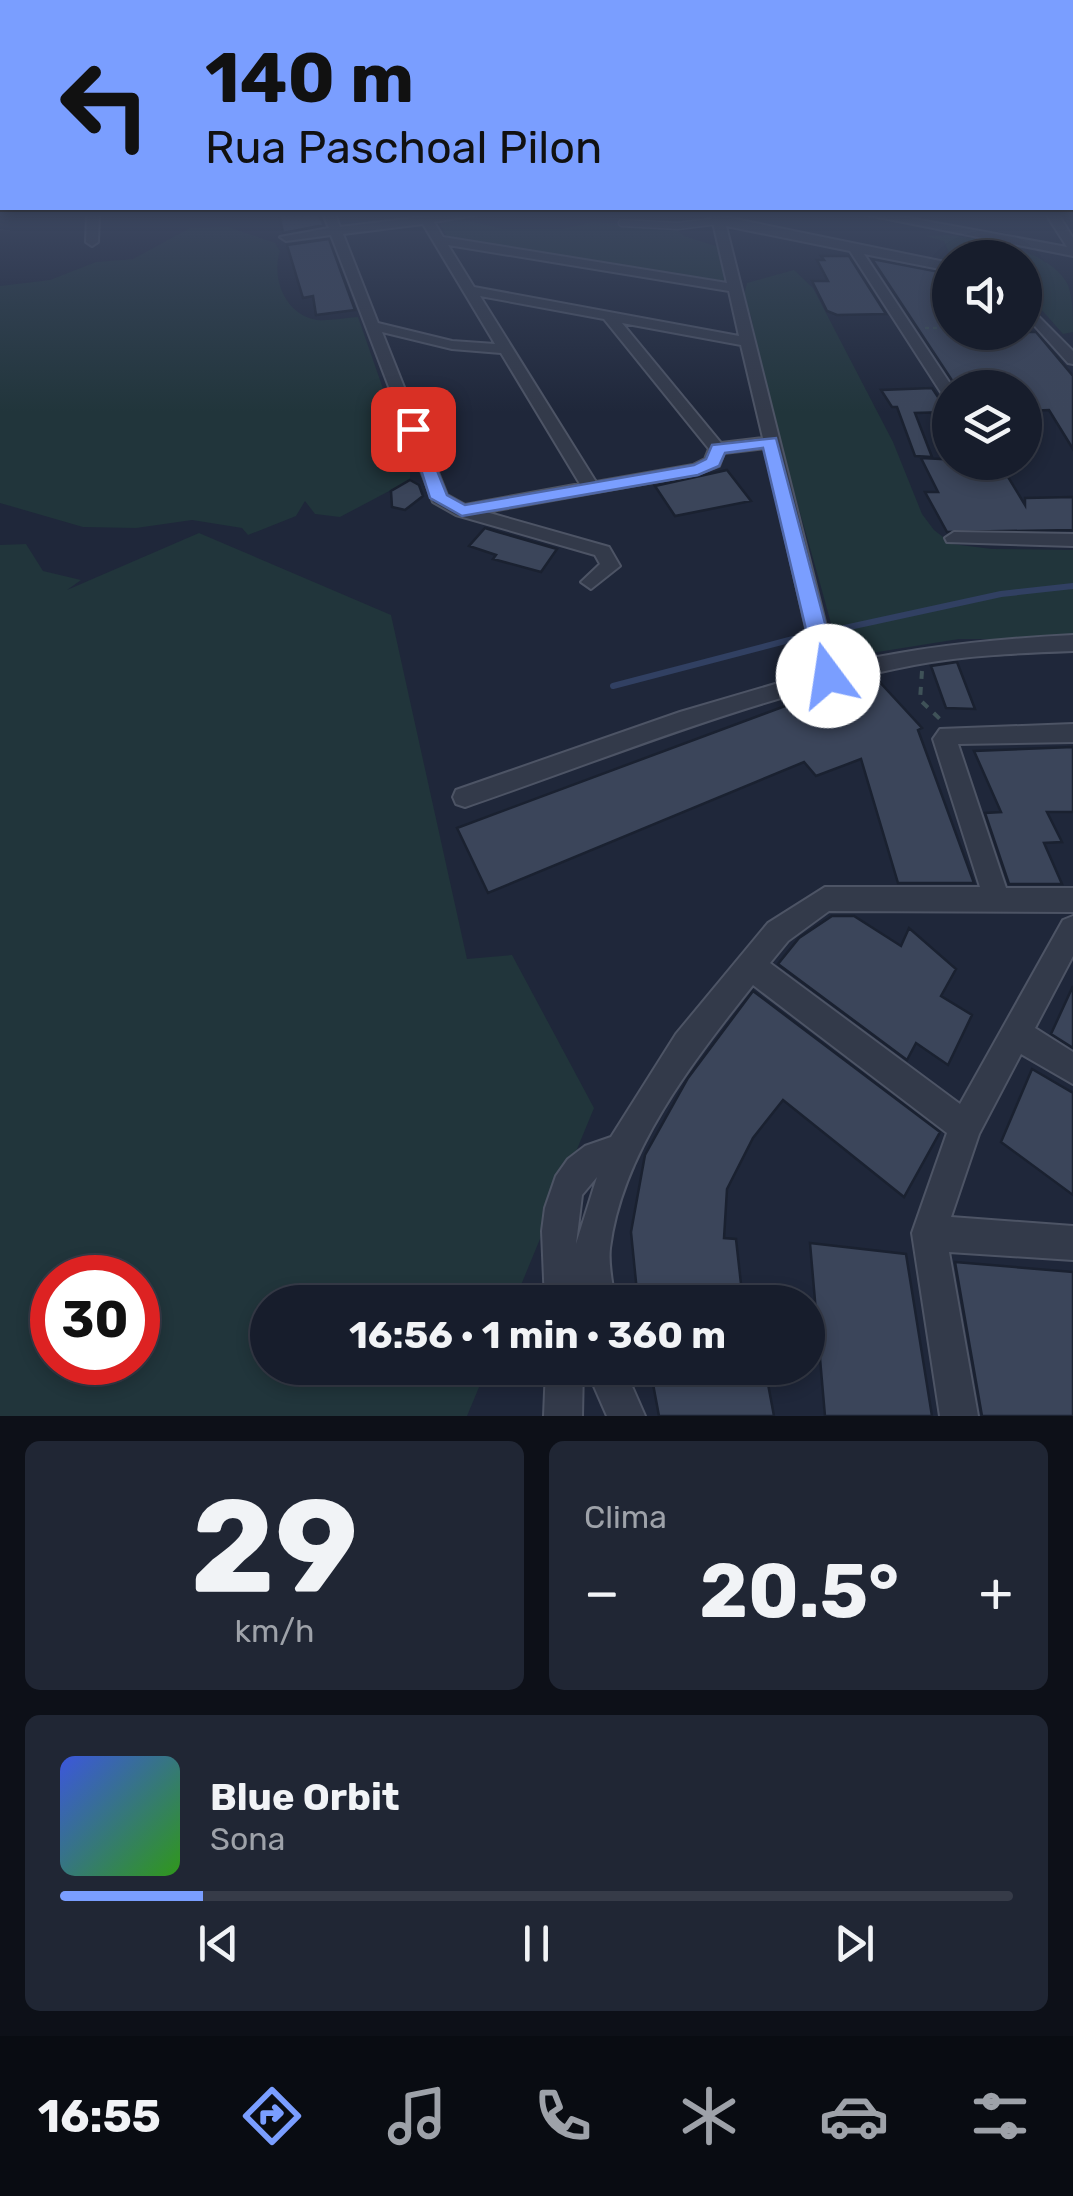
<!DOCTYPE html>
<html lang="pt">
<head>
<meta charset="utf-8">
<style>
	body { margin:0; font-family:Rubik,sans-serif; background:#202634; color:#f1f3f6; height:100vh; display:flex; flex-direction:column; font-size:38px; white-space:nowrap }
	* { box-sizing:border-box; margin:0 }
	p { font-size:32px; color:#9ea2a9 }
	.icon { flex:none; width:55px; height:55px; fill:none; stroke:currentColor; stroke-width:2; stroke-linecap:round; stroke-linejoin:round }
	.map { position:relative; height:1416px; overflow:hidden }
	.side { display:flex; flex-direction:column; gap:25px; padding:25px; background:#0d1018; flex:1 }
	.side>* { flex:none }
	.banner { position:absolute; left:0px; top:0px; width:1075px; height:210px; box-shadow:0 5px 15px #0003,0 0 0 2px #363b48; background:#7a9eff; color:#111; overflow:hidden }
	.tools { position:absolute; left:932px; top:240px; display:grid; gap:20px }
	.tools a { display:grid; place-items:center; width:110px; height:110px; border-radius:50%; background:#171d2c; box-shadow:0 5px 15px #0003,0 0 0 2px #363b48; font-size:50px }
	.speed { position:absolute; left:30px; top:1255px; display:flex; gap:20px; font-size:50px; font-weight:700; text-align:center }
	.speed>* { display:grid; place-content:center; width:130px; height:130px; border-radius:50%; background:#171d2c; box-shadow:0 5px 15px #0003,0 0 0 2px #363b48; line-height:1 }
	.speed .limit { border:15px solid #d22; background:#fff; color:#111 }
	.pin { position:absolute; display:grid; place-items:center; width:85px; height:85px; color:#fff; margin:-42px; border-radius:20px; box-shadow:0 5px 15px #0006 }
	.me { position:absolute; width:110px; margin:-55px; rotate:346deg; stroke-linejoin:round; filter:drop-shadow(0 0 8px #0008) }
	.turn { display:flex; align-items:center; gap:35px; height:210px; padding:0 40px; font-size:45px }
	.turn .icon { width:130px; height:130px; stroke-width:2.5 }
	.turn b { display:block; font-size:70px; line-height:85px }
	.big { font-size:75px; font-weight:700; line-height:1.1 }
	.side .card { flex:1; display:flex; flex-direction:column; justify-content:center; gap:15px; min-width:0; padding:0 35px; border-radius:15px; background:#202634 }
	.side .dial { align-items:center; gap:0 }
	.dial b { font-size:130px; line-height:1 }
	.song { display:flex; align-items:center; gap:30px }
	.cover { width:120px; height:120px; border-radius:15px; background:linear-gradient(135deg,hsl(230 70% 55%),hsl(110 70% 35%)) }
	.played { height:10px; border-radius:5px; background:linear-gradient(90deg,#7a9eff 15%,#363b48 15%) }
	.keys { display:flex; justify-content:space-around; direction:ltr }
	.heat { display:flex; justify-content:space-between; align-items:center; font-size:55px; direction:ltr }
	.side .tiles { flex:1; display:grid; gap:25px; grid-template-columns:1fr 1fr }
	.card:last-child { grid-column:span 2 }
	.trip { position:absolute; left:250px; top:1285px; width:575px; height:100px; border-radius:50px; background:#171d2c; box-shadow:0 5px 15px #0003,0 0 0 2px #363b48; font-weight:700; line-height:100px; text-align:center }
	.menu { display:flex; height:160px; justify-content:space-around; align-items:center; background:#090c12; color:#9ea2a9 }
	.menu .icon { width:70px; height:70px }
	.menu .on { color:#7a9eff }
	.menu b { font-size:45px; color:#f1f3f6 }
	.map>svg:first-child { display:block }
	.green { fill:#21353b; fill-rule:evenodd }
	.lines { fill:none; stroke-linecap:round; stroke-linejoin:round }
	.stream { stroke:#314062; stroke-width:6 }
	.building { fill:#3b455a; stroke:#1a2130; stroke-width:2.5 }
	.service-casing { stroke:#4d5465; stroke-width:9 }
	.minor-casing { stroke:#4d5465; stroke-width:4 }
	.path-far1 { stroke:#3f5258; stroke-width:2.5; stroke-dasharray:4 4; stroke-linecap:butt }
	.path { stroke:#3f5258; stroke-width:4; stroke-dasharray:8 8; stroke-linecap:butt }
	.service { stroke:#333a4a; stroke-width:6 }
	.minor { fill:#333a4a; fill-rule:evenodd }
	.route { fill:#7a9eff; stroke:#4f67a6; stroke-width:2.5 }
</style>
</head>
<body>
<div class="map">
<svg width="1073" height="1416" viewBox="0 0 1073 1416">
	<rect width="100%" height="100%" fill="#1f273a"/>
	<path class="green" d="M458,218L503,229H562L593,222L675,228L684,236L719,247L724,281L448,239L440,223Z
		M228,227L275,243L280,251C271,278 285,315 317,320C329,321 345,318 358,317L410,466V480L340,517L315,514L305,501L296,516L248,535L242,528L192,520L136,528L83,527L0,503V286L50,280L96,262L133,259L190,228Z
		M947,235C983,239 1050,249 1068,285C1073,299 1073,316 1073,332L1063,334L1025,291V258H950L947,261L950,255L944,241L925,236Z
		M794,270L813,288L893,442L922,514L934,530L952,544L992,549L1073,550V639H959L840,658C811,543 773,432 751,316L743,299L747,283Z
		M199,533L391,615L467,959L512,955L594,1108L514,1302H268V1368H487L467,1416H0V545L26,544L43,571L81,580L67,590ZM52,1278H138V1362H52Z"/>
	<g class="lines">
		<path class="stream" d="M840,629L1001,594L1073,586
			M613,686L793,639"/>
	</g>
	<path class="building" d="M279,214H318L324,225L283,233Z
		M329,239L355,310L316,315L313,296L303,298L287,245Z
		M821,256H849L886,314L837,315L827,311L812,281H828L817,260H824Z
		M872,259L950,274V332H1036L1073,376V449L1049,410L1025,411V388H957Z
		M932,388L948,412L915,413L932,457L915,456L897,407H892L881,390Z
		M921,458L999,462L1025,505V498L1073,497V530L947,532L925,492H938Z
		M727,470L751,501L675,516L655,486Z
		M410,480L419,485L423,496L405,510L392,507L391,491Z
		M485,528L498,532L557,549L541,572L493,559L496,555L469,546Z
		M957,662L975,709L946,708L931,666Z
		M875,677L922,728L918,730L974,883H898L861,759L816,776L804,762L488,893L457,828L828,690Z
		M1073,747V812H1047L1062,842L1044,843L1062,884H1009L985,813L1001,812L974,751Z
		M832,916H854L901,946L909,928L956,969L941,996L972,1015L948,1065L916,1043L907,1060L778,964L799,938Z
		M1073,986V1048L1051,1034Z
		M753,991L940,1132L904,1197L783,1100L753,1138L727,1189L724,1238L736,1239L743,1302H638L631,1232L645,1155L688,1078Z
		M1032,1069L1073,1093V1195L1001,1142Z
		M810,1243L906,1254L932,1416H825Z
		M955,1262L1073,1272V1416H982Z
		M650,1368H765L774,1416H659Z"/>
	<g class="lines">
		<defs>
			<path id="service" d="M622,223L678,226L718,221"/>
			<path id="minor" d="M87,214H99L98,242L92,246L86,242Z
				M323,214H335L340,227L447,214H480L434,222L443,237L727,283L711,214L950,263V271L864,254L953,388H950V399L942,394L850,251L726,226L836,666C915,647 993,639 1073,635V651C1020,653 967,655 914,665C759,695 613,756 465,807L456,804L453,797L456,790L680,712L816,672L765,448L724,453L719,466L698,474L486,512L609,547L620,566L591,589L581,582L600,564L595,555L456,515L433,502L331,235L286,241L280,237L329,228ZM423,224L495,344L452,341L378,323L343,234ZM448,245L729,291L739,336L474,287ZM480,296L604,319L709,449L705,459L693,465L596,482ZM622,323L741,345L763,438L721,443ZM382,332L452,349L501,353L580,484L465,505L447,495Z
				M863,214H887L1067,247L1046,214H1058L1073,238V256Z
				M1025,303L1073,351V364L1068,363L1025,315Z
				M954,532L1073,534V546L947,542L945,538Z
				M1073,724V742L958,744L1006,888H1073V912L829,911L788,941L770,963L960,1104L1063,920L1073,916V956L1035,1028L1073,1052V1084L1021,1054L979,1134L951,1217L1073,1226V1260L949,1252L978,1416H940L912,1233L947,1133L753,985C694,1060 622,1151 610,1248C608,1265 613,1285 615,1302H545L542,1231L545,1208L556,1176L568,1159L585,1146L611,1137L676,1034L768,923L825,887H980L933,739L940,729ZM597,1177L576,1244L582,1195Z
				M546,1368H583L582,1416H544Z
				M586,1368H624L645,1416H607Z"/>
		</defs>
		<use href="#service" class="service-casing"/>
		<use href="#minor" class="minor-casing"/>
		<path class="path-far1" d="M925,328H950"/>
		<path class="path" d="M922,671L920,700L942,721"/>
		<use href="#service" class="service"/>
		<use href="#minor" class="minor"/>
	</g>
	<linearGradient id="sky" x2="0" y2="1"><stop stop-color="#111520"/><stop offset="0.52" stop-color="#3c4760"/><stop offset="1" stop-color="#3c4760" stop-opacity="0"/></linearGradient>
	<rect width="1073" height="412" fill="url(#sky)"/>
	<path class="route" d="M407,426H419L447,495L465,505L694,465L706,459L712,445L776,438L839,676L836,682L828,684L817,676L763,448L725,453L719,466L698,475L462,516L430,498Z"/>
</svg>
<div class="tools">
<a><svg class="icon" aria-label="sound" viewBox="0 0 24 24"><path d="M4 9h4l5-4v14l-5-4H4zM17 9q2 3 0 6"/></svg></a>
<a><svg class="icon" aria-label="layers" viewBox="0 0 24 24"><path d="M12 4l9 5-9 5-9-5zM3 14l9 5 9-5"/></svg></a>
</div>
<div class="speed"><div class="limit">30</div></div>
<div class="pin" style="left:413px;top:429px;background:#d93025"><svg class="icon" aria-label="arrive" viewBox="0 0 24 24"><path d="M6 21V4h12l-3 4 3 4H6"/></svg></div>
<svg class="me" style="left:828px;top:676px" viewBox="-20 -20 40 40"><circle r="19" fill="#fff"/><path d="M0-13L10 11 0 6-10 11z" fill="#7a9eff"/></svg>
<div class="trip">16:56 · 1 min · 360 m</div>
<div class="banner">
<div class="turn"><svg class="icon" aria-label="left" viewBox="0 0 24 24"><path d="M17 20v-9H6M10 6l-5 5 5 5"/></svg><div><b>140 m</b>Rua Paschoal Pilon</div></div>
</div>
</div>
<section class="side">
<div class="tiles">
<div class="card dial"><b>29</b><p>km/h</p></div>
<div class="card"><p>Clima</p>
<div class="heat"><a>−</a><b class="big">20.5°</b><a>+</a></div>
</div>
<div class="card">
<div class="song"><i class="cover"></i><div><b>Blue Orbit</b><p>Sona</p></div></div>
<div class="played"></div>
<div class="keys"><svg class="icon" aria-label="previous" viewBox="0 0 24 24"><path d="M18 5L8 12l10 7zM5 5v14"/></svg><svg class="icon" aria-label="pause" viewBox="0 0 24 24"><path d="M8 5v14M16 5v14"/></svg><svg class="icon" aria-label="next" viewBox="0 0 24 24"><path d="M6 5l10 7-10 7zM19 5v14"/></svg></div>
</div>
</div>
</section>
<nav class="menu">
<b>16:55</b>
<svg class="icon on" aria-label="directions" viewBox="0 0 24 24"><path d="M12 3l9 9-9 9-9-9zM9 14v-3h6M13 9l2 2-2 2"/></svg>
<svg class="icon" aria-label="music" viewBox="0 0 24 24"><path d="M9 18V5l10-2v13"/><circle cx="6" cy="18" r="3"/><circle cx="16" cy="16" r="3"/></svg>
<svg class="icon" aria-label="phone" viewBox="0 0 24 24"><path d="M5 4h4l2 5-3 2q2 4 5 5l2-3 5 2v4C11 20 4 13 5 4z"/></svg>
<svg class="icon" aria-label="climate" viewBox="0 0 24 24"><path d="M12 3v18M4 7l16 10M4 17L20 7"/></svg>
<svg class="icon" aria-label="car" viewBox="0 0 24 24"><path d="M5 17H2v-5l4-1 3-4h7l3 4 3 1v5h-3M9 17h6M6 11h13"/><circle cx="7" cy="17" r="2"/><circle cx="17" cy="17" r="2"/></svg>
<svg class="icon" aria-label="filters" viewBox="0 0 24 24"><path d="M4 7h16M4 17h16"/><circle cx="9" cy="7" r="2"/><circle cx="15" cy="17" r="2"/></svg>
</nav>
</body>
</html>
